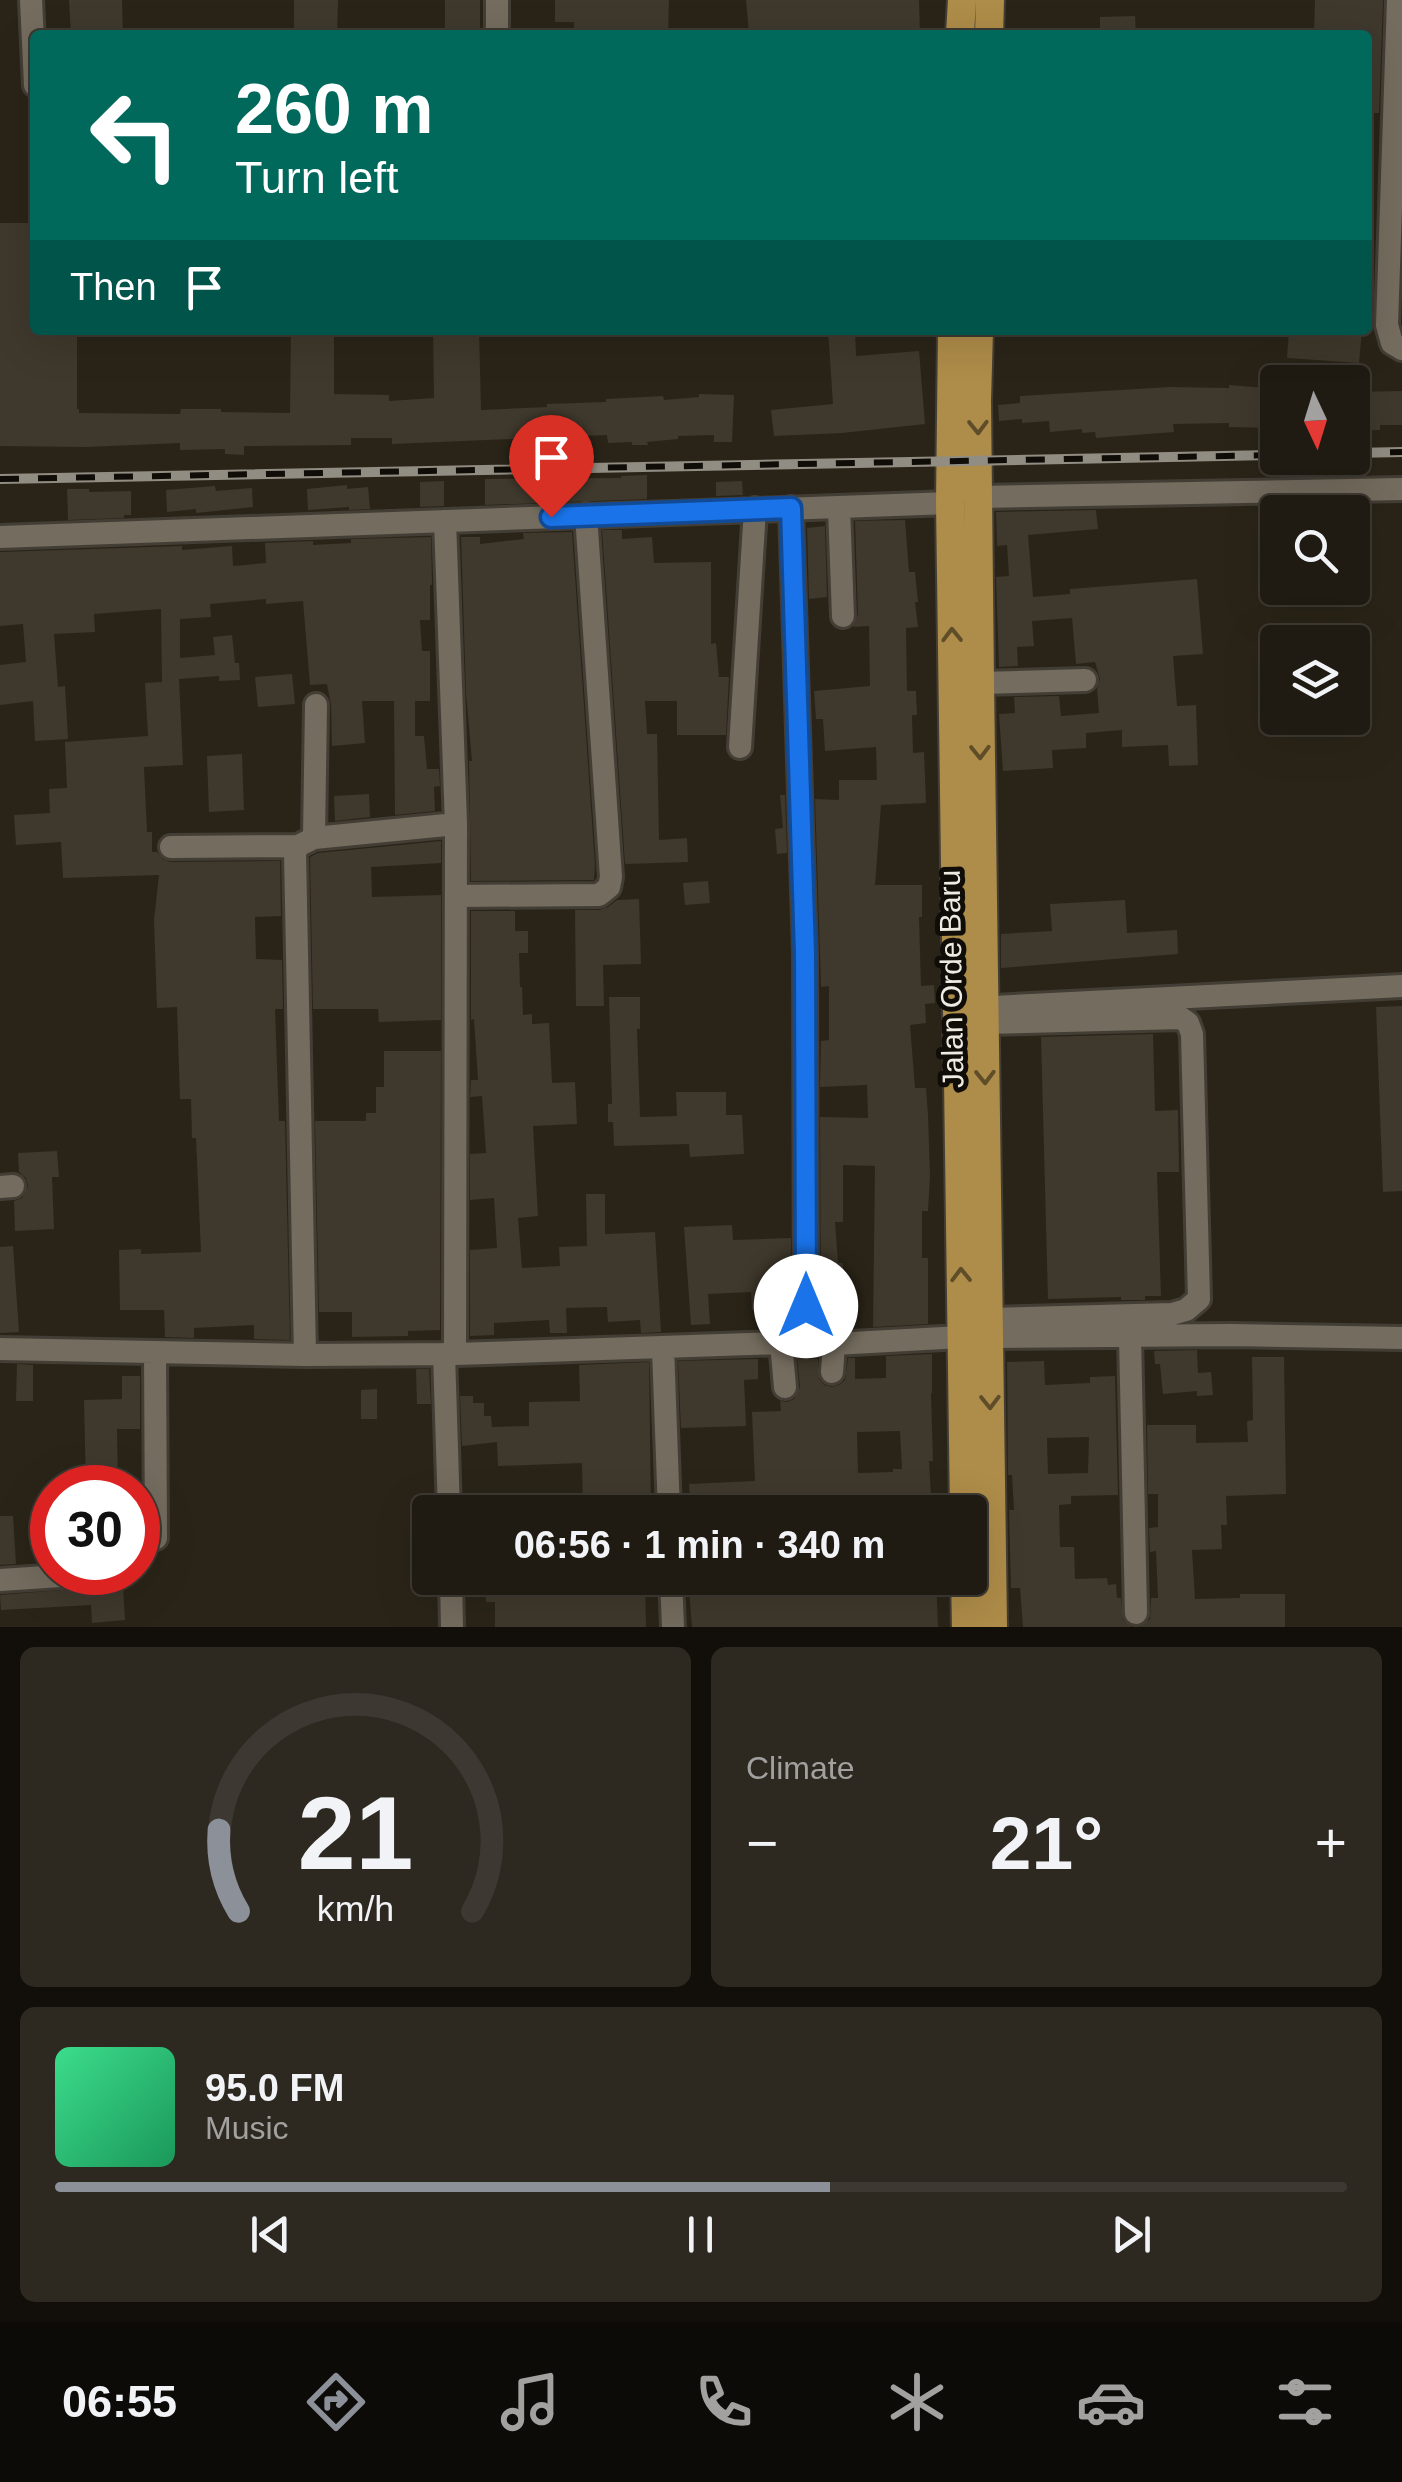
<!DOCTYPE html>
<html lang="en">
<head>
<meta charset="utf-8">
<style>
	body { margin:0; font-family:Arial,sans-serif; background:#2d2820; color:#f1f3f6; height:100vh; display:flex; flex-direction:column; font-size:38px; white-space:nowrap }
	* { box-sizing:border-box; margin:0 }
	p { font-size:32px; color:#a2a19f }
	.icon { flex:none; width:55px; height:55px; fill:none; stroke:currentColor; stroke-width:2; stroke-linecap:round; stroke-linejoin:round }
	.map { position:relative; height:1627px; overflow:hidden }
	.details { display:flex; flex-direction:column; gap:20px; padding:20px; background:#120f0a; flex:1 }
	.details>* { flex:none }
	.hud { position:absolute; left:30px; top:30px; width:1342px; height:305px; border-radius:10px; box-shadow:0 10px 40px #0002,0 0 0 2px #3d3932; background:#00695c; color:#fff; overflow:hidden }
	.needle { width:65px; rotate:176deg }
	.controls { position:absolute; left:1260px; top:365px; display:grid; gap:20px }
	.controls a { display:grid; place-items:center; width:110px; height:110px; border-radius:10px; background:#201b12; box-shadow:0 10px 40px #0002,0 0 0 2px #3d3932; font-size:50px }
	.speed { position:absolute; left:30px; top:1465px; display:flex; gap:20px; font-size:50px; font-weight:700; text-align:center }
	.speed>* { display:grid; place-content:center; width:130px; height:130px; border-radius:50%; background:#201b12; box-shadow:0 10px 40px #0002,0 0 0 2px #3d3932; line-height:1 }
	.speed .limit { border:15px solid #d22; background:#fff; color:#111 }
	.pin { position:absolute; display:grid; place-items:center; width:85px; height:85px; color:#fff; margin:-102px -42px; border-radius:50% 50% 50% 0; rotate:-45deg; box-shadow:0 0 10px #0007 }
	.pin .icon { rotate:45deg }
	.me { position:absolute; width:110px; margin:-55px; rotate:0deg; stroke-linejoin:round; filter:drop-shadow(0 0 8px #0008) }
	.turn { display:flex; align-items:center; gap:35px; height:210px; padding:0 40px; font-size:45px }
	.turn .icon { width:130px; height:130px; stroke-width:2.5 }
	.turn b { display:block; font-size:70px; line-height:85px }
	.then { display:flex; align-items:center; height:95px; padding:0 40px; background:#0003; gap:20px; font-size:38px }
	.big { font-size:75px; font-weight:700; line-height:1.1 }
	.details .tile { flex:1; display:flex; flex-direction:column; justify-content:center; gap:15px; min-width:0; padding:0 35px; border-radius:15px; background:#2d2820 }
	.details .dial { align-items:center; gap:0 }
	.dial svg { height:260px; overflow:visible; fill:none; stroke:#3d3932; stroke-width:7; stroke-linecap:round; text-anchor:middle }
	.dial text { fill:#f1f3f6; stroke:none }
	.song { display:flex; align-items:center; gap:30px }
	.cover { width:120px; height:120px; border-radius:15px; background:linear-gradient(135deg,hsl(150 70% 55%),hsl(150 70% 35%)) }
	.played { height:10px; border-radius:5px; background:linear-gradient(90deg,#8c9099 60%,#3d3932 60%) }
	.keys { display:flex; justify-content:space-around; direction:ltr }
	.heat { display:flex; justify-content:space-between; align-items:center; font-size:55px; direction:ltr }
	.details .tiles { flex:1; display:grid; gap:20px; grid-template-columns:1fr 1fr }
	.tile:last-child { grid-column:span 2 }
	.trip { position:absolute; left:412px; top:1495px; width:575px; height:100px; border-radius:10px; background:#201b12; box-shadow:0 10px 40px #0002,0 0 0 2px #3d3932; font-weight:700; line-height:100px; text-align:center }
	.menu { display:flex; height:160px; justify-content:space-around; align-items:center; background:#0d0b07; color:#a2a19f }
	.menu .icon { width:70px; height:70px }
	.menu .on { color:#8c9099 }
	.menu b { font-size:45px; color:#f1f3f6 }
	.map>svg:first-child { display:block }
	.building { fill:#3f382c; fill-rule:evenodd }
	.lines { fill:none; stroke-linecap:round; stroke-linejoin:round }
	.minor-casing { stroke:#433e35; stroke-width:28 }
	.major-casing { stroke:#433e35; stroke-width:32 }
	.minor { stroke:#746c5e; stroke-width:22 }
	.major { stroke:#ae8c49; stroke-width:28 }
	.rail-casing { stroke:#928d83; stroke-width:10 }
	.rail { stroke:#100d08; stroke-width:6; stroke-dasharray:19; stroke-linecap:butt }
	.oneway { stroke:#5f4c28 }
	.route-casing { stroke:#114b97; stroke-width:25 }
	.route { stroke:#1a73e8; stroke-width:18 }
	.labels { text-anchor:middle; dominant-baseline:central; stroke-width:10; stroke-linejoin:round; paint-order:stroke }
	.street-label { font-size:30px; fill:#efebe3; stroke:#100d08 }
</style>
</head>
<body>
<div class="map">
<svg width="1402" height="1627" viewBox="0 0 1402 1627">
	<rect width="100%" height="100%" fill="#2a2418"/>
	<path class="building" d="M69,0H122L123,35H71Z
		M294,0H338L337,35H294Z
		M445,0H480V35H445Z
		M555,0H669L668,35H574V22H555Z
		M746,0H919L920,35H782L781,31L749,34Z
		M1315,0H1383L1379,113H1368V35H1314Z
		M1135,16L1136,35H1100V17Z
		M0,223H35V330H77V409H79V413L180,414L181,409H221V412L290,413L291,330H334V394L389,395V401L434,398L433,330H479L481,410L547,407V404L606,402V399L663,396L664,400L699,397V394L734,395L732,442H714V435L678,436V439L647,442L648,445H632V442L608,443L607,435L392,444V438H351V445L244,446V455L225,454V449L180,450V443L85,447L0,446Z
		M828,330H855L856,356L919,351L925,424L842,433L774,436L771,410L833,404Z
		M1289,330H1362L1359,363L1287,358Z
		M1229,385L1278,389V428L1229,427V423L1173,424L1174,432L1096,438L1095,432L1082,433V429L1050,432L1049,421L1022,423V419L999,421L998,405L1020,403V396L1170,387L1229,388Z
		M1402,391V425H1380V430L1352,431V392Z
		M647,475V499L485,505V479L621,478V476Z
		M444,481V506L420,507V482Z
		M742,481L743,495L716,496V482Z
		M347,485V489L368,487L370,509L349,510V507L308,510L307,489Z
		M215,486L216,491L252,488L253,507L196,513V509L167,512L166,490Z
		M67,489H89V492L131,491V515H124V518L68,520Z
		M1096,510L1098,529L1028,535L1033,597L1070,594V589L1197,579L1203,654L1173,656L1177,706L1196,705L1198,765L1169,766L1168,745L1122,747V730L1086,733V748L1052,750L1053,768L1003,771L999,714L1015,713L1014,697L1059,696L1061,716L1099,713L1097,688L1100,679L1095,662L1076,664L1072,618L1032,621L1034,646L1017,647L1018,666L999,667L996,577L1009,576L1007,545L997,546L996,512Z
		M905,520L909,572H915L918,602H915L918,627L906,628L907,691H916L917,715H912L913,753L924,752L926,803L881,805L875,885H922V917H919L921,986L934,985L935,1003L925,1004L926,1023L910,1025L915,1088H926L928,1115L930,1176L928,1211H922V1258H928V1324L873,1327L875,1166L843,1165V1222H835L838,1263H843L844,1309L821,1312L820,1117L868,1118L867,1085L820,1087L821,1041L829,1040V986L821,987L815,799L839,800V780H877L876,747L825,751L823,719H816L814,691L870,686L869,626L853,627L858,615L855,521Z
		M825,526L827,597L809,599L807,528Z
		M602,530H622V539L652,537L654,563L711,562V644L716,643L719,677H729L726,735H677V701H645L647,734H657L659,840L687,838L688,862L625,864Z
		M572,532L595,865L594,880L471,881L469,761H472L466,693L461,537H480V544L524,539L523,533Z
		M431,537L432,585H430V620H420L422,651H430V701H415V736H424L427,769H439L440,786L434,787L435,811L395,815L394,701H362L365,743L332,746L331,705L327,684L310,685L303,601L266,604V599L210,604L211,617L180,619V658L215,655L213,637L232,635L235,663H239L240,680L219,681V676L179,679L183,765L144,767L147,832H152V852H157L163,859L170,862L280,861L281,916L255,917L256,959L282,960L283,1009H275L279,1121H285L290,1340L254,1339V1325L194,1328V1338L165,1337L164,1310H120L119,1250L141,1249V1254L201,1252L196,1138H192L191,1099H180L177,1007L157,1008L154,920L159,875L63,878L61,842L16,845L14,815L50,813L49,789L67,788L65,742L148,736L145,683L162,682L161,609L94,614L95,632L54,634L58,687L65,686L68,739L35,741L33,701L0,705V665L26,662L23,624L0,626V552L182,546V550L232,546L233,566L266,563L265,543L313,541V545L351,543V539Z
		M292,674L295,704L258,707L255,677Z
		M242,754L244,810L209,812L207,756Z
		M369,794L370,817L335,821L334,796Z
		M780,795H785L787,853L777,854L775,829L783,828Z
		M441,841V863L371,867L372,897L441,895V1020L379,1022L378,1009H313L310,857L318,853Z
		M708,881L710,903L685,905L683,883Z
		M639,899L641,964L603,965L604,1006H576L575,910H599L608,907L617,900Z
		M1125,900L1127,933L1177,930L1178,954L1001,968V934L1052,931L1050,904Z
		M471,911H515V931H528V953H519L520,987H522L523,1015L532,1014V1024L549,1023L552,1083L575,1082L577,1124L533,1126L538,1216L518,1218L522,1268L560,1266L559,1247L587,1246L586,1194H605V1234L655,1232L661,1332L641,1333L640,1320L608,1322L607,1307L566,1308L567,1333H550L549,1320L494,1323V1335L470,1336V1250L497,1248L494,1198L470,1200V1154L486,1153L482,1096L470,1097L471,1080H478L474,1019L471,1020Z
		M609,997H640V1029H637L640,1117L677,1116L676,1092H726V1115H742L744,1154L690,1157L689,1144L614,1146L613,1122H608V1104H612Z
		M1402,1006V1191L1383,1192L1376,1007Z
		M1153,1034L1155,1111L1178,1110L1179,1172H1157L1161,1296H1145V1300H1121V1297L1048,1299L1041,1037Z
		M384,1051H441L440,1330L408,1331V1336L352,1337V1312H319L315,1121H366V1113H376V1087H384Z
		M57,1151L59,1177H52L54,1229L15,1231L14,1201L22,1198L28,1186L26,1178L19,1172L18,1153Z
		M732,1225L733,1240L791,1238V1327L776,1328L775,1310H752L751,1292L708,1294L710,1324L691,1325L684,1227Z
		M13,1246L19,1332L0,1333V1247Z
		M1197,1350L1198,1373L1211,1372L1213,1395L1197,1396V1391L1163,1394L1160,1364H1155L1154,1351Z
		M932,1354V1393H931L933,1461H929L931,1496L935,1495L936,1512H691L689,1484L755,1481L752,1412L781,1411L780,1401L787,1402L794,1399L800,1387L797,1358L818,1359L819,1379L824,1385L832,1387L839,1385L845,1380L848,1358H855V1379L886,1378V1356ZM900,1431L902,1469H893V1472L858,1473L857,1432Z
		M1252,1357H1284L1286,1494L1226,1496L1227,1525H1221L1222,1549L1192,1550L1195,1599L1240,1598V1594H1285V1627H1140L1150,1619L1151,1598H1158L1156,1551L1150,1552L1149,1528L1158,1527V1494H1148L1147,1425H1196V1443L1248,1442L1247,1421L1253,1420Z
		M758,1359V1379L744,1380L746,1426L681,1428L678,1361Z
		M1044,1361L1045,1385L1090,1383V1377L1115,1376L1118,1495L1071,1496V1504L1059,1505L1060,1547H1074L1075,1579L1107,1578L1108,1585L1116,1584L1117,1598H1121L1123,1620L1132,1627H1023L1020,1588H1011L1009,1510H1014L1012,1475H1008L1007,1362ZM1089,1437L1088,1473L1048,1474L1047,1438Z
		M649,1362L651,1512H583L582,1463L498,1466L497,1442L462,1446L460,1396H473V1403H484V1416H491L492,1427L529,1426V1402L580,1401L579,1365Z
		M17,1364L33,1365V1401H16Z
		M416,1369H429L431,1404H417Z
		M122,1376H140V1429H117L118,1488H86L84,1400L122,1399Z
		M377,1389V1419H361V1390Z
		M0,1516H13L16,1564L0,1565Z
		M485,1578H645L646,1627H495V1602H486Z
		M688,1578H817L818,1595L888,1592L887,1581H894V1578H936L938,1627H692Z
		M123,1585L125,1620L92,1623L91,1605L1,1610L0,1595Z"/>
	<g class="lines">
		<defs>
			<path id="minor" d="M31,0L35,85
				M497,0V35
				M1398,0L1387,325L1392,343L1402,349
				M980,497L1402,489
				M839,507L843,616
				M791,508L805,953L806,1345
				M445,521L456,824L455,1354
				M0,537L950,503
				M980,683L1085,680
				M740,747L755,509
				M314,838L316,705
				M171,847L298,846
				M456,896L599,895L609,887L611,877L586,515
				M975,1008L1402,986
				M984,1023L1181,1018L1188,1023L1192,1034L1199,1299L1186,1310L1172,1314L988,1319
				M0,1187L13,1186
				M989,1337L1232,1335L1402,1338
				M1130,1337L1136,1613
				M781,1343L785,1387
				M663,1348L669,1512
				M0,1349L305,1355L455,1354L781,1343L834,1344L961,1337
				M155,1352L156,1538
				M444,1354L449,1512
				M305,1355L295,853L298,846L314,838L456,824
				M832,1372L834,1344
				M451,1578L452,1627
				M671,1578L673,1627
				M0,1580L91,1574"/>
			<path id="major" d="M960,35L962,0
				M989,35L990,0
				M952,330L950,503L964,1512
				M979,330L977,400L980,683L993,1627
				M965,1578L966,1627"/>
		</defs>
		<use href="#minor" class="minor-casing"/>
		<use href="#major" class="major-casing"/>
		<use href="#minor" class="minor"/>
		<use href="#major" class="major"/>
		<defs>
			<path id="rail" d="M1352,453L1402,452
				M0,479L1278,455"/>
		</defs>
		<use href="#rail" class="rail-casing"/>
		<use href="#rail" class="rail"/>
	</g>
	<defs><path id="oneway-chevron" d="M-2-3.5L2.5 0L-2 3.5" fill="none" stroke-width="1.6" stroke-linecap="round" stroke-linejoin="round" transform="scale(2.5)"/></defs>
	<g class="oneway">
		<use href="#oneway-chevron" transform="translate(978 427) rotate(89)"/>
		<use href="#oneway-chevron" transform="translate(952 635) rotate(-91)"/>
		<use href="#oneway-chevron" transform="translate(980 752) rotate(89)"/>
		<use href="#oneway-chevron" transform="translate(985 1077) rotate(89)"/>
		<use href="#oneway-chevron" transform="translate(961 1275) rotate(-91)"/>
		<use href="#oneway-chevron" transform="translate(990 1402) rotate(89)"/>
	</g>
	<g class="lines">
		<defs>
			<path id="route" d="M551,517L791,508L805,953L806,1306"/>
		</defs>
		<use href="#route" class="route-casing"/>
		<use href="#route" class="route"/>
	</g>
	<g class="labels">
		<g class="street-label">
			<text transform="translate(951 979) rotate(-91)">Jalan Orde Baru</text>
		</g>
	</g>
</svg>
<div class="controls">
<a><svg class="needle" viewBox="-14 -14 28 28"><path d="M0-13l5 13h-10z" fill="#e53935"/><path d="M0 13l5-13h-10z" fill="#a2a19f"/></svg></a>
<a><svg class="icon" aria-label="search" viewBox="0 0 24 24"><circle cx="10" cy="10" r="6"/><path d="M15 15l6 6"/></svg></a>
<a><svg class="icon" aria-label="layers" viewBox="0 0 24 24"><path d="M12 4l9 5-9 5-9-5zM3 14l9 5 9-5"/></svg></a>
</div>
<div class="speed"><div class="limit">30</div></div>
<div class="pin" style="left:551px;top:517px;background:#d93025"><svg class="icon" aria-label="arrive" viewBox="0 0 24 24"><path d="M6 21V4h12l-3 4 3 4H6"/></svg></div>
<svg class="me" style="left:806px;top:1306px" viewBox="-20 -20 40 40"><circle r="19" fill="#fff"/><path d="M0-13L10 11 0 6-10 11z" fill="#1a73e8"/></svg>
<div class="trip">06:56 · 1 min · 340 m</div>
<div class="hud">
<div class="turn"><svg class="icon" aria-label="left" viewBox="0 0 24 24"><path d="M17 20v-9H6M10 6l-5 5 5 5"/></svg><div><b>260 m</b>Turn left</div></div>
<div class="then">Then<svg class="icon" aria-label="arrive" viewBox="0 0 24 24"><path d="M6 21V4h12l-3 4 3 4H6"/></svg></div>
</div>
</div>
<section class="details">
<div class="tiles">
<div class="tile dial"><svg viewBox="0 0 100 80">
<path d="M14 69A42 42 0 1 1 86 69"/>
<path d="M14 69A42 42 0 0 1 8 44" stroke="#8c9099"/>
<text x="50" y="56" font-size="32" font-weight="700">21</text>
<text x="50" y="72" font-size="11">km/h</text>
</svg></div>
<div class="tile"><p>Climate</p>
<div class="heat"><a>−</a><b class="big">21°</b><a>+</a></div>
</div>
<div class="tile">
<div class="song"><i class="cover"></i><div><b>95.0 FM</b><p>Music</p></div></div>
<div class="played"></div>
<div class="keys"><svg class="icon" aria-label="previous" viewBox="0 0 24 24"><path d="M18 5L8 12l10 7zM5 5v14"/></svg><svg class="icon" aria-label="pause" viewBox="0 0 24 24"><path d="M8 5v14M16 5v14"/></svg><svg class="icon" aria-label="next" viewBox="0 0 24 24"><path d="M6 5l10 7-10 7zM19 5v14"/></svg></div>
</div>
</div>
</section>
<nav class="menu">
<b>06:55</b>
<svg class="icon on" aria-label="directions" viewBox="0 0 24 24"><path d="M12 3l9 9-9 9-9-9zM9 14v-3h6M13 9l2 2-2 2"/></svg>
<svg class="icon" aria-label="music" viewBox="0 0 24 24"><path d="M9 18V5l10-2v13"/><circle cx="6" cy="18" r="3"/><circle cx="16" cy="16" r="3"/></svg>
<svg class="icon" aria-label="phone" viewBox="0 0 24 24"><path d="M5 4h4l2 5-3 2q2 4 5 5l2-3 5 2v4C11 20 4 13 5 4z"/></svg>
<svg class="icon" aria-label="climate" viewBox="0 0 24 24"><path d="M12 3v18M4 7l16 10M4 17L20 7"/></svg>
<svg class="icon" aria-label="car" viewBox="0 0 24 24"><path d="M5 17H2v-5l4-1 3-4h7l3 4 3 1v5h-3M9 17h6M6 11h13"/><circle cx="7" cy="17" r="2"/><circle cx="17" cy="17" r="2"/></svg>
<svg class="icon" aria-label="filters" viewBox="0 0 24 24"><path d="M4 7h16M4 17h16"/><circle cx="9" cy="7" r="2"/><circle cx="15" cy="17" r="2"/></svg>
</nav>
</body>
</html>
